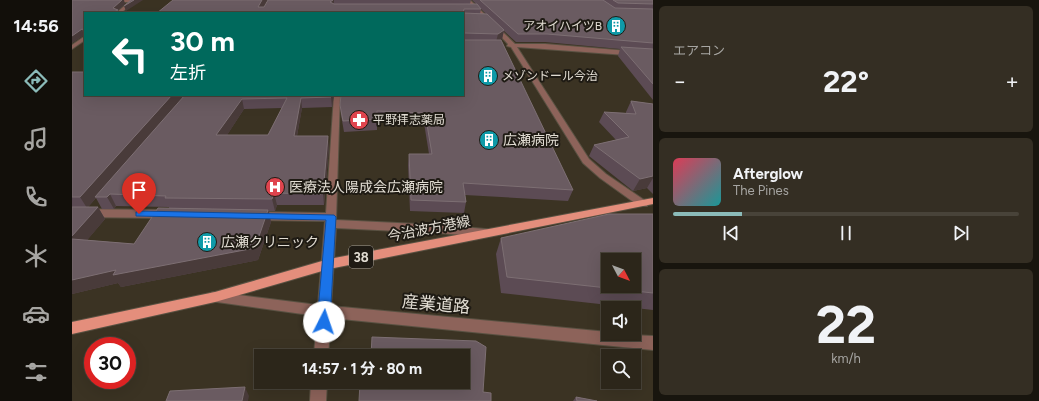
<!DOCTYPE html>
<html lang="ja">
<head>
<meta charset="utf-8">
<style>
	body { margin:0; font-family:Figtree,"Noto Sans JP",sans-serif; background:#342e23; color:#f1f3f6; height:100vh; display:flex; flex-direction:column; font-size:15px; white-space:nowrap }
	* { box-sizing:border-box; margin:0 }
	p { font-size:13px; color:#a6a5a2 }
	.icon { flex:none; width:22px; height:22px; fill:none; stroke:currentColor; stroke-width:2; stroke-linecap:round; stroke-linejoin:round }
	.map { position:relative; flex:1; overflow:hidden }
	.panel { display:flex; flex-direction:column; gap:6px; padding:6px; background:#18150e; width:386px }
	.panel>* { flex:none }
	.banner { position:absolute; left:12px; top:12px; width:380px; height:84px; border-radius:0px; box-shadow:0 4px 16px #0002,0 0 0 1px #484339; background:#00695c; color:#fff; overflow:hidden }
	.needle { width:26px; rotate:131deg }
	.tools { position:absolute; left:529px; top:253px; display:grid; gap:8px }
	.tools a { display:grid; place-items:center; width:40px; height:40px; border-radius:0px; background:#2c261a; box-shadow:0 4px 16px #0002,0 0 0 1px #484339; font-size:20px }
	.speed { position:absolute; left:12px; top:337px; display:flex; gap:8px; font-size:20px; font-weight:700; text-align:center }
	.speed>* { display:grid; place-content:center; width:52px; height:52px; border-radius:50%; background:#2c261a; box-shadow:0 4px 16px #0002,0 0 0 1px #484339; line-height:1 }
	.speed .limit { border:6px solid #d22; background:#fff; color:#111 }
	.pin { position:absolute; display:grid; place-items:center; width:34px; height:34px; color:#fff; margin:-41px -17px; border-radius:50% 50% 50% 0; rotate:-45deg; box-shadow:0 0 4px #0007 }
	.pin .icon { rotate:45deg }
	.me { position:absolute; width:44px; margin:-22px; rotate:4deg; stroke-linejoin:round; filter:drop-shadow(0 0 3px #0008) }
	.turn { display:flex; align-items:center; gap:14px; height:84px; padding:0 20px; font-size:18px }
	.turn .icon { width:52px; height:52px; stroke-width:2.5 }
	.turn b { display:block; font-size:28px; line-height:34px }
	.big { font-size:30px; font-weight:700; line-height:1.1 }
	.panel .widget { flex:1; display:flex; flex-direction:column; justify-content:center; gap:6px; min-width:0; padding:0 14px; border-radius:6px; background:#342e23 }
	.panel .dial { align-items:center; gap:0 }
	.dial b { font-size:52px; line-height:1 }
	.song { display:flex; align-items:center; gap:12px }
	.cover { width:48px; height:48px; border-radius:6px; background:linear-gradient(135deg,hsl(350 70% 55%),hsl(180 70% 35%)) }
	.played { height:4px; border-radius:2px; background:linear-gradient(90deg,#8bbbb9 20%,#484339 20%) }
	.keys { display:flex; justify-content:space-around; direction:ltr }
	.heat { display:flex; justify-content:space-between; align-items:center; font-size:22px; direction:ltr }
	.trip { position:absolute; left:182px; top:349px; width:216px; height:40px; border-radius:0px; background:#2c261a; box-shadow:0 4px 16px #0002,0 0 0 1px #484339; font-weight:700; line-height:40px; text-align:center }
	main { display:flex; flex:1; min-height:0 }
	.menu { display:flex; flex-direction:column; width:72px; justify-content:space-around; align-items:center; background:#120f0a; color:#a6a5a2 }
	.menu .icon { width:28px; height:28px }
	.menu .on { color:#8bbbb9 }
	.menu b { font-size:18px; color:#f1f3f6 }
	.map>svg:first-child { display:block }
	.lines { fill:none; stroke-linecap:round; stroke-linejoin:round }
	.minor-casing { stroke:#595142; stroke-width:2 }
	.major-casing { stroke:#595142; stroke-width:2 }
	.minor { fill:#8d635a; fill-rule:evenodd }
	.major { fill:#e48e7c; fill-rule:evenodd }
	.wall { fill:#5c4b54; fill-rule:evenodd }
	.shaded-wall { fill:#493b3a }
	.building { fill:#6a5b61; stroke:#7d6f73; fill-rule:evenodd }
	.route { fill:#1a73e8; stroke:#114b97 }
	.labels { text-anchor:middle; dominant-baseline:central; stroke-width:4; stroke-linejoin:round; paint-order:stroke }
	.far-poi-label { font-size:12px; fill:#e1dcd2; stroke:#1f1b14; text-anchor:start }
	.shield { fill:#1f1b14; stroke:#a7a299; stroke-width:1 }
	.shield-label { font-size:13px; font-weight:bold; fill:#e1dcd2 }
	.poi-label { font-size:14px; fill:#e1dcd2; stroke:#1f1b14; text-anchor:start }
	.street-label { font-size:14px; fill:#e1dcd2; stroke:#1f1b14 }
	.near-street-label { font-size:17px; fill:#e1dcd2; stroke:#1f1b14 }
</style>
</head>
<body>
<main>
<nav class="menu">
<b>14:56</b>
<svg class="icon on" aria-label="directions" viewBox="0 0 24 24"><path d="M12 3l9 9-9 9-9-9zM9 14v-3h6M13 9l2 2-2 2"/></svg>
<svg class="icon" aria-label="music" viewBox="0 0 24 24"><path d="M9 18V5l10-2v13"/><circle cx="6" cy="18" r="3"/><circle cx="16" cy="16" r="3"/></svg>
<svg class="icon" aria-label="phone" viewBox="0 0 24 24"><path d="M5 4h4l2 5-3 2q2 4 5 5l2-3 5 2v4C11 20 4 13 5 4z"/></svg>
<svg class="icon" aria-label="climate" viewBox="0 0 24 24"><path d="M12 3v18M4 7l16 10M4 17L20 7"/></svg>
<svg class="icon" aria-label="car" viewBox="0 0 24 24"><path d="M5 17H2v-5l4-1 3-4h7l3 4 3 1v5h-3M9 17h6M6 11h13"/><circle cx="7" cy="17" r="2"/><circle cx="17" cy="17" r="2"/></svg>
<svg class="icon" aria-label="filters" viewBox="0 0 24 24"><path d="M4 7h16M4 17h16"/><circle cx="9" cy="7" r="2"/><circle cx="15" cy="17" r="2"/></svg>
</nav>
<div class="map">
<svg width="581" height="401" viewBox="0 0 581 401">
	<rect width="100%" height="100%" fill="#3b3323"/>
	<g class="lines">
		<defs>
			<path id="minor" d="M38,0H64L49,13H44L57,2H39L37,1Z
				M394,0H398L443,44H473L581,53V57L445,47L517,159L534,174L575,202L576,204L575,206H567L528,178L511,163L439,47L435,46L436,44Z
				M13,36V40L0,49V45Z
				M262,95H268L264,220L367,225L413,229L417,230L418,233L417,236L413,237L367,233L264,228L259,306L536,332V334L581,336V350L259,318L256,356H242L245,316L138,301L137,297L138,293L143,292L246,305L253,221L184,220L179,216L184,212L254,213Z
				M0,209L94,210L99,214L94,218L0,217Z
				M239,382H255L254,401H238Z"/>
			<path id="major" d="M581,198V204L257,269L143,302L0,334V322L143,292L257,259Z"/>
		</defs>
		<use href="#minor" class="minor-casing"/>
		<use href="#major" class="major-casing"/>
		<use href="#minor" class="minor"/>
		<use href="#major" class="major"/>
	</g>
	<path class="wall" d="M0,0L53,4L46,10L13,13V35H12L0,43Z
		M195,0L191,7H192L196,0H399L398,4H404L400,0H581V100L546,56L548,49L473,42H444L432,31L430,39L428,40L501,190L496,201L393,195L394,202L392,213L338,211L336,165L337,154H357L352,123L305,122V130L272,132L269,115L268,105L391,95V13H85ZM409,9L414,14H408Z
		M0,72L13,95H262L260,107L230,108L225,136L257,147L252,205H205L203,211H197L199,222L186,260L49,287L46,283L0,294ZM110,98H111L84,128ZM210,108L196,135H155L172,109ZM24,198L30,209H42L44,206L97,207V208L62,244L15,240L33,219L26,207H16Z
		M559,101L581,104V194L575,188L561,191L517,156L522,145L544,140L527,122L532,112L554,113V112Z
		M581,214V310L429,293L424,254L429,238Z
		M504,397L525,401H501Z"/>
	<path class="shaded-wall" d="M50,0H52L53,4L46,10L47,13H40L41,8Z
		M62,0H71L54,11L52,6Z
		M190,0H195L188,13L186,7Z
		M261,0H262V6L258,2Z
		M10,29L12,35L0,43V36Z
		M432,30L430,39L424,42L426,34Z
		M100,95H109L110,98L25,197H23L24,198L15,208L8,197Z
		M259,95H262L260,107L259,97Z
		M229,98L230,108L223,146L222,136Z
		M170,99L172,109L148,146L144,135Z
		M256,136L257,147L252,205L251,194Z
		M581,176V178L575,188L561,191L568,179Z
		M202,193L205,205L203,211L200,199Z
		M38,194L44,206L42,209L35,197Z
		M26,207L33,219L6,251L0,243V236Z
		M196,210L199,222L186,260L49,287L46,283L0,294V280Z
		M173,387L177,396L176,401H170Z"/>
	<path class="building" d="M0,0H50L41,8L46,10L40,13H13V29L12,30L10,29L0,36Z
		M59,0H62L52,6Z
		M101,0H190L186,7H192L196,0H261L258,2L262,4H405L409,9H392L391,13L415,14L432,30L426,34L392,33L391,40H429L501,190L391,183L394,202L339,200L337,154H360L353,113L305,111V119L271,121L268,105L269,95H391V13H85Z
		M408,0H531L543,8L581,9V43L475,34H446Z
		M541,0H581V4L546,3Z
		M549,47L581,49V84Z
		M0,72H13V95H100L8,197H0Z
		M113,95H259V97L229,98L222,136H256L251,194L202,193L200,199L93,198L94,196L38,194L35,197H23ZM215,98L196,135H144L170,99Z
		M559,101L581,104V176L568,179L522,145L557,137L532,112L564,114Z
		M0,207H26L0,236Z
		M86,208L196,210L183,248L41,275L44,270L0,280V239L62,244Z
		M537,214H581V293L435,277L429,238ZM536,260H562V286H536Z
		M300,337L404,341L414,347L411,392L419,393V401H287L288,383L298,384V382H391V356H299Z
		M173,387L170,401H94L98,391Z
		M504,397L525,401H505Z"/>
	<path class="route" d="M67,211L262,215L264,217L258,322L256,326L252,328L247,326L245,322L254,220L64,216V212Z"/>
	<defs>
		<symbol id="building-disc" viewBox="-11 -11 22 22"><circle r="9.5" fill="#0f9aa8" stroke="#1f1b14"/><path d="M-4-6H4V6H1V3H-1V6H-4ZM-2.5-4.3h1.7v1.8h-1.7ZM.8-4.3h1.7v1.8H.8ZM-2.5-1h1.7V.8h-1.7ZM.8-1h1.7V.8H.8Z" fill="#fff"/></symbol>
		<symbol id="pharmacy-disc" viewBox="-11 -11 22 22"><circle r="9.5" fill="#e0444e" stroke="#1f1b14"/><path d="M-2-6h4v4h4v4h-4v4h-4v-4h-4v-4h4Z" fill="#fff"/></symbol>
		<symbol id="hospital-disc" viewBox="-11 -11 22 22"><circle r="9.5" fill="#e0444e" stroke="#1f1b14"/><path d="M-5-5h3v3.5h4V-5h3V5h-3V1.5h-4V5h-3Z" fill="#fff"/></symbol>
	</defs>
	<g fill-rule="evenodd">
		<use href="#building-disc" x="533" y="15" width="22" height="22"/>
		<use href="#building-disc" x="405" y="65" width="22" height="22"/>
		<use href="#pharmacy-disc" x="276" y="109" width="22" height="22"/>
		<use href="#building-disc" x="406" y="129" width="22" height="22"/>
		<use href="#hospital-disc" x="192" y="176" width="22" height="22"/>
		<use href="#building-disc" x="124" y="231" width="22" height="22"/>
	</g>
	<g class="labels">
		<g class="far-poi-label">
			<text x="530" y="26" text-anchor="end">アオイハイツB</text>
			<text x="430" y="76">メゾンドール今治</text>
			<text x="301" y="120">平野拝志薬局</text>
		</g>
		<rect class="shield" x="277" y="246" width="24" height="22" rx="3"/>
		<g class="shield-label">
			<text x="289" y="257">38</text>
		</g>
		<g class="poi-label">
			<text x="431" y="140">広瀬病院</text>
			<text x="217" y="187">医療法人陽成会広瀬病院</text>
			<text x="149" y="242">広瀬クリニック</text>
		</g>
		<g class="street-label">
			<text transform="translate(357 229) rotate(-11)">今治波方港線</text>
		</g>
		<g class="near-street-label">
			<text transform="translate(364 304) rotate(5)">産業道路</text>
		</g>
	</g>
</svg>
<div class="tools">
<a><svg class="needle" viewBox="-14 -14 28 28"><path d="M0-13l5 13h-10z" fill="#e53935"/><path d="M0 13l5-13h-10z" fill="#a6a5a2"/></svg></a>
<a><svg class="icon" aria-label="sound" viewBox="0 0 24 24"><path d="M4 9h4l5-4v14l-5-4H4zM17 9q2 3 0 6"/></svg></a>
<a><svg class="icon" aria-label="search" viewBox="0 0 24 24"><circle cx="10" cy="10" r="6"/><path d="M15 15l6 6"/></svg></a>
</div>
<div class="speed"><div class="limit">30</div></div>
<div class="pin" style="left:67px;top:214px;background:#d93025"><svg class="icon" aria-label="arrive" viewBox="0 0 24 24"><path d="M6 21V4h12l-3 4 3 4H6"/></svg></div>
<svg class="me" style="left:252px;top:322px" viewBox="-20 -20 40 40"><circle r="19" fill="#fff"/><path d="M0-13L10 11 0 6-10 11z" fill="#1a73e8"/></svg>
<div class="trip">14:57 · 1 分 · 80 m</div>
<div class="banner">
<div class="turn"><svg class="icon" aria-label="left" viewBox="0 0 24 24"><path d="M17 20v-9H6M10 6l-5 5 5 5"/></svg><div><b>30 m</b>左折</div></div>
</div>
</div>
<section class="panel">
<div class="widget"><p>エアコン</p>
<div class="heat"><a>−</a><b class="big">22°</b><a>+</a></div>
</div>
<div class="widget">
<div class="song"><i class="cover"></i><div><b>Afterglow</b><p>The Pines</p></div></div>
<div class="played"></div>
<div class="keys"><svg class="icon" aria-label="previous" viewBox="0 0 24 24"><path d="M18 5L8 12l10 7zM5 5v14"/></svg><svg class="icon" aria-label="pause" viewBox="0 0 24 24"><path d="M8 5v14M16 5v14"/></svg><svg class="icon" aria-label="next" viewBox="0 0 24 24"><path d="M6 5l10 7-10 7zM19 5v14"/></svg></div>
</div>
<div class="widget dial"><b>22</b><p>km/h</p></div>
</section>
</main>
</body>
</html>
